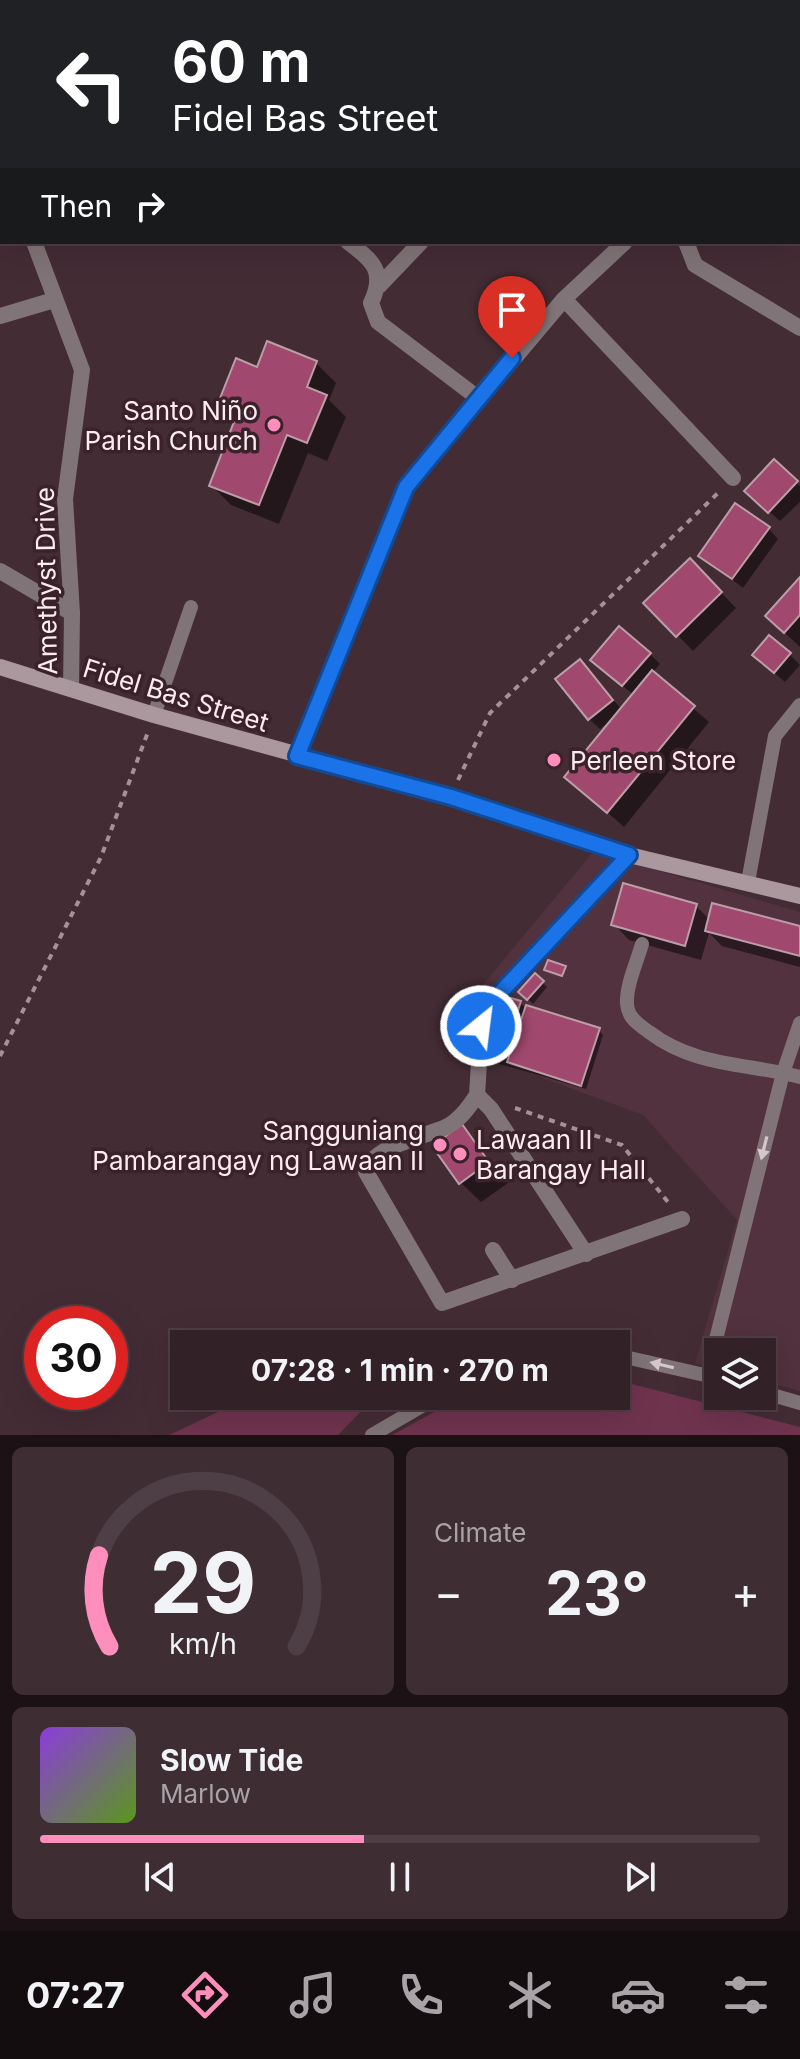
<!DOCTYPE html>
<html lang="en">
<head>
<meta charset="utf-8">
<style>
	body { margin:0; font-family:Inter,sans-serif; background:#3e2e34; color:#f1f3f6; height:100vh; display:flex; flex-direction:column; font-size:30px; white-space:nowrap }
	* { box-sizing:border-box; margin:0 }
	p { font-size:26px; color:#a9a3a8 }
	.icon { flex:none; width:44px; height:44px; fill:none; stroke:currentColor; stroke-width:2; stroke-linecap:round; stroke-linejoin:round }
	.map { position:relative; height:1435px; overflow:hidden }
	.panel { display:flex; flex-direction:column; gap:12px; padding:12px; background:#1c1216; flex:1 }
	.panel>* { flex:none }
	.hud { position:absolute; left:0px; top:0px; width:800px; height:244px; box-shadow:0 8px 32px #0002,0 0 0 2px #4e3e45; background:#202124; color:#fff; overflow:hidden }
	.controls { position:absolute; left:704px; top:1338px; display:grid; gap:16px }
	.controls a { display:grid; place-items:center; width:72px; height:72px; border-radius:0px; background:#332128; box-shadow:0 8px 32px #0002,0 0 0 2px #4e3e45; font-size:40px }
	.speed { position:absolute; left:24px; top:1306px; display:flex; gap:16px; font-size:40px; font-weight:700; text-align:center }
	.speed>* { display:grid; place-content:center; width:104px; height:104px; border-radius:50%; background:#332128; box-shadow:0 8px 32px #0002,0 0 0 2px #4e3e45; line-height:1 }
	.speed .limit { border:12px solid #d22; background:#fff; color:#111 }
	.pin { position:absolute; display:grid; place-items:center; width:68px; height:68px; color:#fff; margin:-82px -34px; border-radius:50% 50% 50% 0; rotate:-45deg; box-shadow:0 0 8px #0007 }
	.pin .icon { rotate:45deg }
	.me { position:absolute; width:88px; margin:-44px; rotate:29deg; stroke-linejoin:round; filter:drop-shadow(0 0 6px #0008) }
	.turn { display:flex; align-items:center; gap:28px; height:168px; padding:0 40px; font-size:36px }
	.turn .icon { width:104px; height:104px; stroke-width:2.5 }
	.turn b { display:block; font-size:56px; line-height:68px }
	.then { display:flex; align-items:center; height:76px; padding:0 40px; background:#0003; gap:16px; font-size:30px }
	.big { font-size:60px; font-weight:700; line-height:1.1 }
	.panel .card { flex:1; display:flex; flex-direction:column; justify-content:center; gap:12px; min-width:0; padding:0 28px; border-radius:12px; background:#3e2e34 }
	.panel .dial { align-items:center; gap:0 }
	.dial svg { height:208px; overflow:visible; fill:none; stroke:#4e3e45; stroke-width:7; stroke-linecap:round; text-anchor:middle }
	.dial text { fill:#f1f3f6; stroke:none }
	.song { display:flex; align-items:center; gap:24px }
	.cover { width:96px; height:96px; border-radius:12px; background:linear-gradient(135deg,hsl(270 70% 55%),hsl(90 70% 35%)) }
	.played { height:8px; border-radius:4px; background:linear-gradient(90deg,#fe8ebc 45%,#4e3e45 45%) }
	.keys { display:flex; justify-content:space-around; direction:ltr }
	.heat { display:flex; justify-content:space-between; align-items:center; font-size:44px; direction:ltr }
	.panel .tiles { flex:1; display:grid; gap:12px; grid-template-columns:1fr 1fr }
	.card:last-child { grid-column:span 2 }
	.trip { position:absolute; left:170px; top:1330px; width:460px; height:80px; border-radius:0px; background:#332128; box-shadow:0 8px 32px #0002,0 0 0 2px #4e3e45; font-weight:700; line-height:80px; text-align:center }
	.tab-bar { display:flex; height:128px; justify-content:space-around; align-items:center; background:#140d10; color:#a9a3a8 }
	.tab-bar .icon { width:56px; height:56px }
	.tab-bar .selected { color:#fe8ebc }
	.tab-bar b { font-size:36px; color:#f1f3f6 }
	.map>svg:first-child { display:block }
	.built { fill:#51323e }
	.green { fill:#70334e }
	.shadow { fill:#0007 }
	.building { fill:#a0486e; stroke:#bc9ea9; stroke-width:2 }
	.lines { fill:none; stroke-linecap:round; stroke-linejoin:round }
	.path { stroke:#a59198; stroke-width:4; stroke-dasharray:6 6; stroke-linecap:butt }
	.lane { stroke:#817478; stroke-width:14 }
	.street { stroke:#817478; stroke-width:16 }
	.secondary { stroke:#ab979e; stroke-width:16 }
	.oneway { fill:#d7c7cd }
	.route-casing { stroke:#114b97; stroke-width:20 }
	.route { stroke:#1a73e8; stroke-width:14 }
	.poi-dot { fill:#fe8ebc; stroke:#3a222b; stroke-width:3 }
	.labels { text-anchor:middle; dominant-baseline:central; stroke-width:7; stroke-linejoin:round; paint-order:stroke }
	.poi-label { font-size:26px; fill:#fcebf1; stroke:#3a222b; text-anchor:end }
	.street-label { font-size:26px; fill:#fcebf1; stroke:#3a222b }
</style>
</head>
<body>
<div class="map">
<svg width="800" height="1435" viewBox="0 0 800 1435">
	<rect width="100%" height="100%" fill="#442c35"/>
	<path class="built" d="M593,852L800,912V1391L762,1381V1352H718V1369L695,1363L737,1220L643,1115L438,1039Z"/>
	<path class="green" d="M616,1380L800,1427V1435H392L464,1396H616Z
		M252,1396H376L338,1435H169Z"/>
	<path class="shadow" d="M316,363L336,383L329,400L346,417L327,461L308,453L279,524L231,505L211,485L236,423L219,406L258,369Z
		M774,462L800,486V502L780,521L757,501Z
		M768,528L778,539L743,588L701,555Z
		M690,561L736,608L693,651L646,603Z
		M800,580V647L783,631Z
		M650,654L660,664L652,673L709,722L624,827L567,777L612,719L600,729L589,719L590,672L622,710L634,695L603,670Z
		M789,654L800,665L785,682L765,665Z
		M696,906L710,920L800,928V967L722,946L709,933L701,960L629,940L614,924Z
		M535,975L547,987L533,1004L521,992Z
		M520,1003L527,1009L599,1030L603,1035L586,1089L496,1063L485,1053Z
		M461,1127L508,1183L481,1202L461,1183Z"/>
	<path class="building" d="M267,341L317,361L307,387L327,395L307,443L287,435L259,505L209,486L237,414L217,406L236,358L257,367Z
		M774,459L798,481L768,513L744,491Z
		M735,503L770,527L732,579L698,556Z
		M690,558L722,592L676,637L643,603Z
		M800,577V615L784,633L765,616Z
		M619,626L651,653L622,686L590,660Z
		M769,635L791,653L774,673L752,655Z
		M580,659L613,700L588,720L555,679Z
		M652,670L695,706L607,813L564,777Z
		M623,883L697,904L685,946L611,925Z
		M712,903L800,926V956L705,931Z
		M548,960L566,966L562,976L544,970Z
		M535,973L544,981L527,1000L518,992Z
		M501,995L521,1001L503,1059L483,1054Z
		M526,1005L600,1028L581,1086L507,1062Z
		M462,1124L489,1162L459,1184L432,1146Z"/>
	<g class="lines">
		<path class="path" d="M458,780L490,713L718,493
			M0,1056L101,857L148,732
			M515,1108L622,1145L668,1202"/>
		<path class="lane" d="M154,715L191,607
			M748,882L775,736L800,705
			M642,944C637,962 626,985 627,1004C628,1018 638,1024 649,1032C695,1067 747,1063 800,1077
			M529,1344L539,1338L567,1344
			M616,1355L718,1378
			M707,1375L783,1073L800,1023
			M762,1392L800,1403
			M372,1435L439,1396"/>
		<path class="street" d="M424,0L425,2
			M0,49L2,48
			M0,146L2,151
			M798,146L800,145
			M798,197L800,199
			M34,242L82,370L65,499L72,613L71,689
			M348,242C373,261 386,271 371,303L378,322L478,398
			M686,242L695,265L800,328
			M379,286L421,242
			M564,299L733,478
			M0,316L54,300
			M0,571L72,613
			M297,756L406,487L564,299L625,242
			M629,855L486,1008L482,1015L477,1095C469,1107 460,1120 446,1127C427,1136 371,1146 366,1172L442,1303L682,1219
			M477,1095L491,1109L586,1254
			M493,1250L512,1280"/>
		<path class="secondary" d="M0,667L154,715L451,797L629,855L800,896"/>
	</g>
	<defs><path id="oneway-solid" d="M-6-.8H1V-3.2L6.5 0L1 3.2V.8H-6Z" transform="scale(2)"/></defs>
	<g class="oneway">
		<use href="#oneway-solid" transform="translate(764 1148) rotate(104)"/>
		<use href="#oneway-solid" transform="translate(662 1365) rotate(-167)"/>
	</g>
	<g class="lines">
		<defs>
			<path id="route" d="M481,1026L486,1008L629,855L451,797L297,756L406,487L512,358"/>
		</defs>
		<use href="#route" class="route-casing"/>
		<use href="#route" class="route"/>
	</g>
	<g class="poi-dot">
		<circle cx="274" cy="425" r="8"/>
		<circle cx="554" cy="760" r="8"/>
		<circle cx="440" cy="1145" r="8"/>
		<circle cx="460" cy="1154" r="8"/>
	</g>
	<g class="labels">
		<g class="poi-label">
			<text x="258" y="410">Santo Niño<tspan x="258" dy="30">Parish Church</tspan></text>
			<text x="570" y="760" text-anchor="start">Perleen Store</text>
			<text x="424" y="1130">Sangguniang<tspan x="424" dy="30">Pambarangay ng Lawaan Ⅱ</tspan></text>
			<text x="476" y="1139" text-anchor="start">Lawaan II<tspan x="476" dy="30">Barangay Hall</tspan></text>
		</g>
		<g class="street-label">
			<text transform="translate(46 581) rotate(-91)">Amethyst Drive</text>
			<text transform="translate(176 695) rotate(17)">Fidel Bas Street</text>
		</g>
	</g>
</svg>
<div class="controls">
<a><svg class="icon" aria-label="layers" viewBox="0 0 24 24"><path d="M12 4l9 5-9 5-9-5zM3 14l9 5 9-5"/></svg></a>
</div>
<div class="speed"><div class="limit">30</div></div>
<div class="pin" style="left:512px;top:358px;background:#d93025"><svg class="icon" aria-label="arrive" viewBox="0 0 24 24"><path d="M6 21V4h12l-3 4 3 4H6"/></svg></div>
<svg class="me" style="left:481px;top:1026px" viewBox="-20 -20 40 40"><circle r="17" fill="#1a73e8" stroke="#fff" stroke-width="3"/><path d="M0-11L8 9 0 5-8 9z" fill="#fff"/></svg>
<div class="trip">07:28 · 1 min · 270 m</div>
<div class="hud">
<div class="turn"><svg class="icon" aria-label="left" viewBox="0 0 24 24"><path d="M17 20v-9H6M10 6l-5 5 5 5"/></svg><div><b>60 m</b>Fidel Bas Street</div></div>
<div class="then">Then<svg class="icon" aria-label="right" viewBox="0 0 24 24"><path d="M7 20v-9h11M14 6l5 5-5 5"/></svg></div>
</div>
</div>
<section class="panel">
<div class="tiles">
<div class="card dial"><svg viewBox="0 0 100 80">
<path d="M14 69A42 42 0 1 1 86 69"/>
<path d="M14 69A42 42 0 0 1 10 34" stroke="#fe8ebc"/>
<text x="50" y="56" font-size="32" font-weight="700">29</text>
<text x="50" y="72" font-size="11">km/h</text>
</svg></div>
<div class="card"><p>Climate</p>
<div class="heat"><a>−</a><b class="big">23°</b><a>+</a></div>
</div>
<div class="card">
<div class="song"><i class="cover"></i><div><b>Slow Tide</b><p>Marlow</p></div></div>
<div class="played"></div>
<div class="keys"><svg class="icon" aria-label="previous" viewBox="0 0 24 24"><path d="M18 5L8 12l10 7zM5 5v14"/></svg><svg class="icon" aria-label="pause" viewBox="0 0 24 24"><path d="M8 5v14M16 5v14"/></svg><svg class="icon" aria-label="next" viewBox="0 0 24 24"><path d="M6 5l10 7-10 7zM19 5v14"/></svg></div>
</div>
</div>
</section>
<nav class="tab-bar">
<b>07:27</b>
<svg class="icon selected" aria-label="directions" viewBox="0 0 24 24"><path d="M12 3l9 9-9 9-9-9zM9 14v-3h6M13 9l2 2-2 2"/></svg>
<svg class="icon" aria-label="music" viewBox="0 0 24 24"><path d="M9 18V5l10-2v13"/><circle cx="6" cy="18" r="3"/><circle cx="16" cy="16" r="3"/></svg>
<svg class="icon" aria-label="phone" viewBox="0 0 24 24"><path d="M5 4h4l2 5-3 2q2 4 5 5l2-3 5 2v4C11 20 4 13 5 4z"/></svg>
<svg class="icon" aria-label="climate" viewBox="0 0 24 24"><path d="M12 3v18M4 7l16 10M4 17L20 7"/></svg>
<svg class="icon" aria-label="car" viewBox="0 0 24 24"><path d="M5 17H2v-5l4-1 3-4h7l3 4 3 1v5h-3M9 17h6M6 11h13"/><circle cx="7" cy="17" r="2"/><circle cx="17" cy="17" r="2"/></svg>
<svg class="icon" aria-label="filters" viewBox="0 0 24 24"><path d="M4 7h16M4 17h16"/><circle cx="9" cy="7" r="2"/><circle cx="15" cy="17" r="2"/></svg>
</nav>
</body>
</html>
